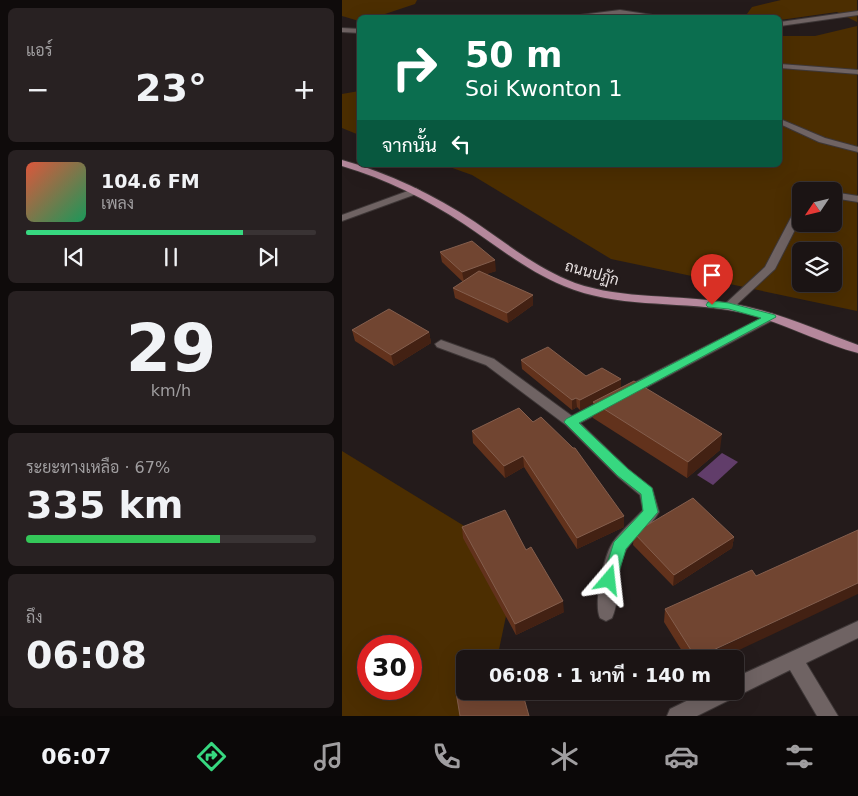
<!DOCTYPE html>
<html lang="th">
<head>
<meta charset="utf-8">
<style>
	body { margin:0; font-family:"DejaVu Sans",Sarabun,sans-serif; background:#282122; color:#f1f3f6; height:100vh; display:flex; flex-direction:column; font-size:19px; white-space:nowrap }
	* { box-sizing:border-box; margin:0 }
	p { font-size:16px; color:#a09ea0 }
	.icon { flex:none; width:28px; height:28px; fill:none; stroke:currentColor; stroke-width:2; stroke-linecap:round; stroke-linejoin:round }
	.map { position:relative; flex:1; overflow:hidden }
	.drawer { display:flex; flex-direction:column; gap:8px; padding:8px; background:#0f0b0b; width:342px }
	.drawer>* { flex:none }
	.top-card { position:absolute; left:15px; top:15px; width:425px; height:152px; border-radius:8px; box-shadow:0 5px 20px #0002,0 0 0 1px #393334; background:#0b6e4f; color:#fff; overflow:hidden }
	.needle { width:32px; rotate:235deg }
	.buttons { position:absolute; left:450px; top:182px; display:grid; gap:10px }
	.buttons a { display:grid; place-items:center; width:50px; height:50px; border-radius:8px; background:#1b1414; box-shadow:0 5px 20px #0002,0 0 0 1px #393334; font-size:25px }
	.speed { position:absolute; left:15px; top:635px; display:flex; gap:10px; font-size:25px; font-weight:700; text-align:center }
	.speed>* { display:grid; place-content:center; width:65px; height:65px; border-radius:50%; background:#1b1414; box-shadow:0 5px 20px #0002,0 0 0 1px #393334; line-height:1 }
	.speed .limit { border:8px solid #d22; background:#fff; color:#111 }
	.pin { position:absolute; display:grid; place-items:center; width:42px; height:42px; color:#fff; margin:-51px -21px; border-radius:50% 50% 50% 0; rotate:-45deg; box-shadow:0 0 5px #0007 }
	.pin .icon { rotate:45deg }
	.me { position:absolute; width:55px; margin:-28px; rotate:17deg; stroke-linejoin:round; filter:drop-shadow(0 0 4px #0008) }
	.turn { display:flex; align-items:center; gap:18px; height:105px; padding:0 25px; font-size:22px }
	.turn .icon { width:65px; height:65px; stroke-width:2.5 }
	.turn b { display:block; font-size:35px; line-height:42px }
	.then { display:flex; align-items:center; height:48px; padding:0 25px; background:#0003; gap:10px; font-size:19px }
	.big { font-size:38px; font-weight:700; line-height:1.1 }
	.drawer .card { flex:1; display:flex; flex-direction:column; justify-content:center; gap:8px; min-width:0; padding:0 18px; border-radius:8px; background:#282122 }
	.drawer .dial { align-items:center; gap:0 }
	.dial b { font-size:65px; line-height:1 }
	.song { display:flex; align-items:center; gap:15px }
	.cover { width:60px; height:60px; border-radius:8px; background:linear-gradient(135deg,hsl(10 70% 55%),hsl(150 70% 35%)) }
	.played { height:5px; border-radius:2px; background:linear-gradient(90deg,#37d880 75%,#393334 75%) }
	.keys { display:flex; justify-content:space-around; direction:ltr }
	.heat { display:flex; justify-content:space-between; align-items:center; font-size:28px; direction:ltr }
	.charge { height:8px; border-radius:4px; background:linear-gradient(90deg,#34c759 67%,#393334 0) }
	.trip { position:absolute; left:114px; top:650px; width:288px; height:50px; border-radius:8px; background:#1b1414; box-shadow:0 5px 20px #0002,0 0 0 1px #393334; font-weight:700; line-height:50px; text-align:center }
	.dock { display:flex; height:80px; justify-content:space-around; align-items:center; background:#0b0808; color:#a09ea0 }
	.dock .icon { width:35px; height:35px }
	.dock .active { color:#37d880 }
	.dock b { font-size:22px; color:#f1f3f6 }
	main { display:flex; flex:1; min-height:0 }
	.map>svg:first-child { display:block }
	.green { fill:#4c2e01; fill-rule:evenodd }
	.water { fill:#613d6a }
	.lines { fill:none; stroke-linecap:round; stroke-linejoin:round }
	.minor-casing { stroke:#3e3737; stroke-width:2 }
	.major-casing { stroke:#3e3737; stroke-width:2 }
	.minor { fill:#6f6363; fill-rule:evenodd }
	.major { fill:#b5889c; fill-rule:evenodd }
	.wall { fill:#62321c }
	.shaded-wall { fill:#432113 }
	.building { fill:#714531; stroke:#845e4d }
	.route { fill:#37d880; stroke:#248c53 }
	.labels { text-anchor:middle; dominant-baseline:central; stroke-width:5; stroke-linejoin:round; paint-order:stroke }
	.street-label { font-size:15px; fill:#eae3e3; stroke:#241b1b }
</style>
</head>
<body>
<main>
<section class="drawer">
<div class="card"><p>แอร์</p>
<div class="heat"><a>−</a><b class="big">23°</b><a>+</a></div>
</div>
<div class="card">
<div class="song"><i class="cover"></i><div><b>104.6 FM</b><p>เพลง</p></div></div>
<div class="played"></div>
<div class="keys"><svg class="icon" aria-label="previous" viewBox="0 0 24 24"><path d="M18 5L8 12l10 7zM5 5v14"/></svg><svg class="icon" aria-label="pause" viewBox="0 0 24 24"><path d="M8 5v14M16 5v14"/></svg><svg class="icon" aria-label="next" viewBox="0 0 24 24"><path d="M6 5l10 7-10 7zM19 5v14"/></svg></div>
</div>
<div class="card dial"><b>29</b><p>km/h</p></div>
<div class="card"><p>ระยะทางเหลือ · 67%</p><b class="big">335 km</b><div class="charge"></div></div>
<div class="card"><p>ถึง</p><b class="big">06:08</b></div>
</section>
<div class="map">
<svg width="516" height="716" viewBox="0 0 516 716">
	<rect width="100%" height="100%" fill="#241b1b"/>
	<path class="green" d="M0,0H75L73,4L34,17L18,18L17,21L0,16Z
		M439,0H515V22L495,12L438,20V18H402L410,7Z
		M515,26V311L269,259L130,175L102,165H438V36H473ZM459,191H491V224H459ZM459,251H491V284H459Z
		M17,91H18L17,135L0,128V94Z
		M0,451L176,559L155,659H122V691L143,716H0ZM26,646H69V689H26Z"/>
	<path class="water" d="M380,453L396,462L371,485L355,475Z"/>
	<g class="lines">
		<defs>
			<path id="minor" d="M278,10L330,18C312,18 295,14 278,14C257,14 236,18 214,18Z
				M516,11V15L438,26V22Z
				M0,28L18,29V33L0,32Z
				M438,64L516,70V74L438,68Z
				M438,119L483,138L516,147V152L477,142L438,124Z
				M74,188L79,191L77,193L0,221V215Z
				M491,192L516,196V202L491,198Z
				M459,205V218L433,269L391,308H383L381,306L383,304L423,267L454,208Z
				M429,313L433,315L435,317L433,319L290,395H280L278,392L280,389Z
				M99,340L152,359L230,416L260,400H270L272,403L270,406L238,423L286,469L310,488L317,512C309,527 292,536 284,550C273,571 279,599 270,618L264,621L258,618C251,604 262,555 271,542C279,531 291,521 301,510L298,495L276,477L224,425L144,365L95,347L93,344Z
				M516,621V638L464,663L496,716H475L448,670L355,716H325L328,709L365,691H392V678Z"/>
			<path id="major" d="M0,160C47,173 92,195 133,222C165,244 196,269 233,283C282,300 336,294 386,303C431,310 473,329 516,345V353C471,341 432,317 386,310C332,301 274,308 222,286C185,271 155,246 122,224C84,199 44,179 0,166Z"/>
		</defs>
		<use href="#minor" class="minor-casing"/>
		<use href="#major" class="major-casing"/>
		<use href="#minor" class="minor"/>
		<use href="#major" class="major"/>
	</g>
	<path class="wall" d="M98,252L154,271L144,274L191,295V305L166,323L113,298L111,288L121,282L100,262Z
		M10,330L87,332L89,343L52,366L13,341Z
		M179,360L244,376L279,379V388L378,450L345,478L251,418V403L238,410L235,407L230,410L180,369Z
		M177,408L282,516V527L235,549L182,467L163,478L131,443L130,431Z
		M120,527L184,550L222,612L174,635L121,538Z
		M292,533L392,537L390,548L331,586L291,545Z
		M323,609L378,659H345L322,622Z"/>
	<path class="shaded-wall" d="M153,260L154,271L122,282L120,272Z
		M191,295V305L166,323L165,313Z
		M87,332L89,343L52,366L49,355Z
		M279,379V389L238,410V400Z
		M234,398L235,407L230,410V400Z
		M380,434L378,450L345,478L346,462Z
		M181,456L182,467L163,478L162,466Z
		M282,516V527L235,549V538Z
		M392,537L390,548L331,586L332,575Z
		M516,583V594L378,659H354Z
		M221,601L222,612L174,635L173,624Z"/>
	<path class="building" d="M130,241L153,260L120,272L98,252Z
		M137,271L191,295L165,313L111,288Z
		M47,309L87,332L49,355L10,330Z
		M206,347L244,376L260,368L279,379L238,400L234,398L230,400L179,360Z
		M292,381L380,434L346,462L251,402Z
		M177,408L191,422L199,417L231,448H233L282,516L235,538L181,456L162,466L130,431Z
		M351,498L392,537L332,575L292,533Z
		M163,510L184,550L189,547L221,601L173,624L120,527Z
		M516,530V583L354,658L323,609L410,570L414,576Z
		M122,690V691H180L187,716H118L114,692Z"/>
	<path class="route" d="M370,301L387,303L433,315L434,317L237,423L286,469L310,488L316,512L284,549L273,585L267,587L262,585L260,580L272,542L301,511L299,494L276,476L222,422L224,419L419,318L387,309L366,307L364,305L366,302Z"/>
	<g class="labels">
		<g class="street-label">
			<text transform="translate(250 273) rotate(16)">ถนนปฏัก</text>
		</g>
	</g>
</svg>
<div class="buttons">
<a><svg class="needle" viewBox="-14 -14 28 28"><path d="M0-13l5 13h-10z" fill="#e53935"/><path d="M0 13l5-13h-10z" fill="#a09ea0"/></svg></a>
<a><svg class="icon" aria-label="layers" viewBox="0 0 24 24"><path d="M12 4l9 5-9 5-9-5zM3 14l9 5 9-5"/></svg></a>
</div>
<div class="speed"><div class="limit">30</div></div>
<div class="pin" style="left:370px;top:305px;background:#d93025"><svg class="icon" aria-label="arrive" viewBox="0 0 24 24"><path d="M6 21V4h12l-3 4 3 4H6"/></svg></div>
<svg class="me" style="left:267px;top:580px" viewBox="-20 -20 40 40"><path d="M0-17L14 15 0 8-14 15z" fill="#37d880" stroke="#fff" stroke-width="4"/></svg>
<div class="trip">06:08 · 1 นาที · 140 m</div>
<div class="top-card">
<div class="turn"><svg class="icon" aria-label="right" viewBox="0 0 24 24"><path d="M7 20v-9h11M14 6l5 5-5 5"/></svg><div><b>50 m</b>Soi Kwonton 1</div></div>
<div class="then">จากนั้น<svg class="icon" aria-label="left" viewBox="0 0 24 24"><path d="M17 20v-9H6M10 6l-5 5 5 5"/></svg></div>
</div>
</div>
</main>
<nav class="dock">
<b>06:07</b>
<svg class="icon active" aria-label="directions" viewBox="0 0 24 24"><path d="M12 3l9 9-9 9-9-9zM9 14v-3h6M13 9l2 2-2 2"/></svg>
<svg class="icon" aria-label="music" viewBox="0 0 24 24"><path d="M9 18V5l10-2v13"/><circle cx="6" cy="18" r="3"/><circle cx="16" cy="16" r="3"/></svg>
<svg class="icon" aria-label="phone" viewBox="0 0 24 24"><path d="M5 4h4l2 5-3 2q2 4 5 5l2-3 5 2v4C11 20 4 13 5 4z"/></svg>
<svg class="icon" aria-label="climate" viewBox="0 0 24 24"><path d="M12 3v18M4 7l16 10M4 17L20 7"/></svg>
<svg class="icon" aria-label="car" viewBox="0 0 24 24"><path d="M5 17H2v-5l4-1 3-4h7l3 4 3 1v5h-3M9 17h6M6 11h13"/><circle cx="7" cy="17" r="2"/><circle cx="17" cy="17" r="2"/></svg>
<svg class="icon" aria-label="filters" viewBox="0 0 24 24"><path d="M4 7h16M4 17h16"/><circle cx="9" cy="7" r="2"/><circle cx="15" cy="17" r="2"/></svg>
</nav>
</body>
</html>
